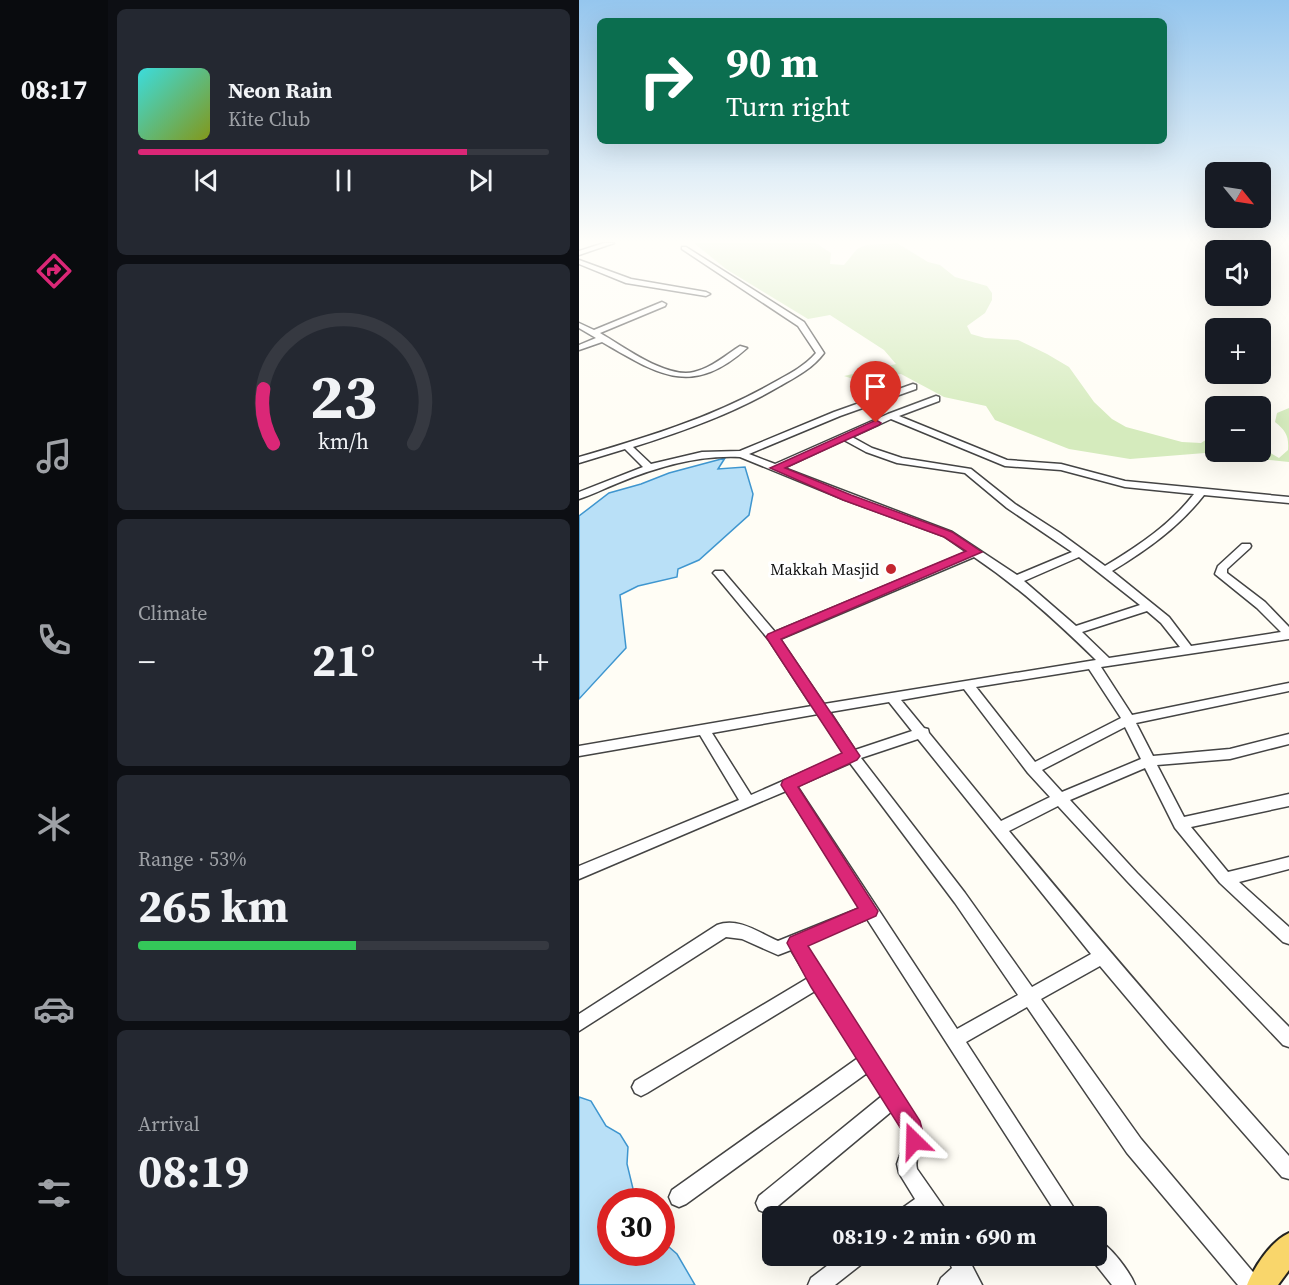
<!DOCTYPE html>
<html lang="en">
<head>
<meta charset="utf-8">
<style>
	body { margin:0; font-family:"Source Serif 4",serif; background:#242831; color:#f1f3f6; height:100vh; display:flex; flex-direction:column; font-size:22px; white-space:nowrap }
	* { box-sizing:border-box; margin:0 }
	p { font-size:20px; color:#9ea1a6 }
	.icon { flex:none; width:33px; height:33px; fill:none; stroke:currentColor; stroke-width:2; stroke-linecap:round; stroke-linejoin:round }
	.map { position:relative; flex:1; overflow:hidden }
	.side { display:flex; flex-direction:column; gap:9px; padding:9px; background:#0d0f14; width:471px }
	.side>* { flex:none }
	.banner { position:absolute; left:18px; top:18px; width:570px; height:126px; border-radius:9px; box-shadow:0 6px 24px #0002; background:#0b6e4f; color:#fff; overflow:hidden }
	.needle { width:39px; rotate:120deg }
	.tools { position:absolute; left:626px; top:162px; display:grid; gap:12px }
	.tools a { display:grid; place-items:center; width:66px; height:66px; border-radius:9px; background:#171b24; box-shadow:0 6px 24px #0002; font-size:30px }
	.speed { position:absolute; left:18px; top:1188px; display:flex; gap:12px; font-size:30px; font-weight:700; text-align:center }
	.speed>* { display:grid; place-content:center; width:78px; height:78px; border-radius:50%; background:#171b24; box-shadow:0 6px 24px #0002; line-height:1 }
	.speed .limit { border:9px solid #d22; background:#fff; color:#111 }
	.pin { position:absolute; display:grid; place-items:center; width:51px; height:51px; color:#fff; margin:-62px -26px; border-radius:50% 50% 50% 0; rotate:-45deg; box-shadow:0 0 6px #0007 }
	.pin .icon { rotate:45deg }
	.me { position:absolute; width:66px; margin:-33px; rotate:338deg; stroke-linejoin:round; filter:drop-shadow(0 0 4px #0008) }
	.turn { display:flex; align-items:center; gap:21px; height:126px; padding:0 30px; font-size:27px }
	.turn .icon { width:78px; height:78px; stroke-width:2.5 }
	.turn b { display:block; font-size:42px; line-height:51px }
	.big { font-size:45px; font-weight:700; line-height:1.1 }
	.side .card { flex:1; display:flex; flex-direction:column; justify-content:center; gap:9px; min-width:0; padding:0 21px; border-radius:9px; background:#242831 }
	.side .dial { align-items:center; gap:0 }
	.dial svg { height:156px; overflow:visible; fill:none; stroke:#363941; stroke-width:7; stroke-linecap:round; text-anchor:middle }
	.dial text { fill:#f1f3f6; stroke:none }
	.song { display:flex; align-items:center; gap:18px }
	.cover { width:72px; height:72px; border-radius:9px; background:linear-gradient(135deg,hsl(180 70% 55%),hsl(70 70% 35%)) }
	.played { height:6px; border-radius:3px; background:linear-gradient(90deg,#db2777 80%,#363941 80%) }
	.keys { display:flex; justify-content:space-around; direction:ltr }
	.heat { display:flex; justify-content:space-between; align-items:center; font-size:33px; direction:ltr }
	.charge { height:9px; border-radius:4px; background:linear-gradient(90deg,#34c759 53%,#363941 0) }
	.trip { position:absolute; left:183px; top:1206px; width:345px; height:60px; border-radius:9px; background:#171b24; box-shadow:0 6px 24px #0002; font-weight:700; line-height:60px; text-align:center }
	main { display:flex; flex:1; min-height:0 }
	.dock { display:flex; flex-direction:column; width:108px; justify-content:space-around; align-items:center; background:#090b0e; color:#9ea1a6 }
	.dock .icon { width:42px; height:42px }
	.dock .active { color:#db2777 }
	.dock b { font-size:27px; color:#f1f3f6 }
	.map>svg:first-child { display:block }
	.green { fill:#d5ebbd }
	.water { fill:#b9e0f7; stroke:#3f96cf; stroke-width:1.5 }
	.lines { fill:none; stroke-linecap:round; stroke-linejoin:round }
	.minor-casing { stroke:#444; stroke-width:3 }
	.major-casing { stroke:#222; stroke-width:4 }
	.minor { fill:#fff; fill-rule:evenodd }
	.major { fill:#f9d66b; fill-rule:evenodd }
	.route { fill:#db2777; stroke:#8e194d; stroke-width:1.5 }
	.poi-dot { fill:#c4262e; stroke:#fff; stroke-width:2 }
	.labels { text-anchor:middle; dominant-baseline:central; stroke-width:6; stroke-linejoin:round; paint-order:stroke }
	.poi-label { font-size:16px; fill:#111; stroke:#fff; text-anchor:end }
</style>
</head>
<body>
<main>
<nav class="dock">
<b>08:17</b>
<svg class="icon active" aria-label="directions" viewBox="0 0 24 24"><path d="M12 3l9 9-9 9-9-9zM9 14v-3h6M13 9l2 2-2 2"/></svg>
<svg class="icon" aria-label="music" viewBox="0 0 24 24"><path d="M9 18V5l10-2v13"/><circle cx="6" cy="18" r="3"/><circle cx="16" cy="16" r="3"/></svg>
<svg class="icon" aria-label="phone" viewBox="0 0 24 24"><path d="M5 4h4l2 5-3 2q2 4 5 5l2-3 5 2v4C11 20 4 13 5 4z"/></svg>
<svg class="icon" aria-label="climate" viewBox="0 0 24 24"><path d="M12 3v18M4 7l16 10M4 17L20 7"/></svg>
<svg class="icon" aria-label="car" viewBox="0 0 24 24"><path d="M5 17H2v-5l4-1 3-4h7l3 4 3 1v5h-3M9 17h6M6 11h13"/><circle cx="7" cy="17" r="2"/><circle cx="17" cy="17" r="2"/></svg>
<svg class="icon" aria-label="filters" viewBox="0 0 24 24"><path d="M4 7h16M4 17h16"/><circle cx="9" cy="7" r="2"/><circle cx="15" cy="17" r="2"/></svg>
</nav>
<section class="side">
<div class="card">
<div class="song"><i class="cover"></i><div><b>Neon Rain</b><p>Kite Club</p></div></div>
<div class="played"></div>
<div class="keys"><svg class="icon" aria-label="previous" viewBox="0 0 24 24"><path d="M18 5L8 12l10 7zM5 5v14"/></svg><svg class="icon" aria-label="pause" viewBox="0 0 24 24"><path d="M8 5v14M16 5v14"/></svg><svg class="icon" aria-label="next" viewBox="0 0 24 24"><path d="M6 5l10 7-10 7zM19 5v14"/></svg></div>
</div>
<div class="card dial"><svg viewBox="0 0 100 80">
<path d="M14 69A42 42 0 1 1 86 69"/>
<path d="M14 69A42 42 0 0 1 9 41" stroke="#db2777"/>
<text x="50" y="56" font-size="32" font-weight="700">23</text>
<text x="50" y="72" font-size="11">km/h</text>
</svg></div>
<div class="card"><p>Climate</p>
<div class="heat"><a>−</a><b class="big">21°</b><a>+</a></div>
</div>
<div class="card"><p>Range · 53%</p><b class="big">265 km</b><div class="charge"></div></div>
<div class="card"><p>Arrival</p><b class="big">08:19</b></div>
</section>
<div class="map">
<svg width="710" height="1285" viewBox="0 0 710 1285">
	<rect width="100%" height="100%" fill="#fffdf5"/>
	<path class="green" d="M115,243H237L252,253L251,264L265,265L278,249L287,245L318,243L349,262L361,265L376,277L408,286L413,293V300L406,313L388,326L392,334L406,338L439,340L468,354L490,367L515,402L533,419L547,427L603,442L622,443L636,434V452H681V447L700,458L709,450C710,436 707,431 696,422L698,413L710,408V462L626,453L551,459L490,449L416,420L407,406L365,397L322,374L277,380L265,376L317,364L305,350L251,315L229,319L147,269Z"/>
	<path class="water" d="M146,458L139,469L166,467L174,494L170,515L120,560L99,569L98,577L59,586L41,595L47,648L0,699V516L30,493L62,484L90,473Z
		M0,1097L12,1101L27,1126L41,1134L49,1147L48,1164L57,1201L32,1202V1252H82L83,1241L98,1254L116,1285H0Z"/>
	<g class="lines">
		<defs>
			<path id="minor" d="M25,243H35L0,255V251Z
				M103,247H107L225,322L245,353C234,368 217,377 201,386C155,413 105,431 54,447L72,464L123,452L161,451L255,412L334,384L337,385V389L261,416L170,454L196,464L309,414L357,396L360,397V401L320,416L428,460L482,464L546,481L710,497V503L625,495C600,527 568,550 533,571L590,617L612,646L702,632L678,608L636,574L639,566L663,544H671L672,546L671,548L648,569V573L686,602L710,627V639L522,667L553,715L710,683V691L557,723L574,756L651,749L710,734V744L651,759L578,765L605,817L710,794V806L612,827L649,872L710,857V869L660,882L710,927V944L704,942L641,883L596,828L566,768L491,800L558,873L710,1027V1047L704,1045L548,881L479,806L430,831C521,941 614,1049 710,1156V1179L703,1177L590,1048L521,966L462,999L562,1139L679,1278L682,1285H659L548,1153L448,1007L387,1042L500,1216H479L288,919L226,944L340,1123C349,1144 334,1152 338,1169L366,1209L369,1216H348L347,1215L319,1216L322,1209L336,1199L320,1173L318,1164L326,1141L325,1131L313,1111L194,1210L187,1213L180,1210L177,1203L180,1196L303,1096L288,1073L107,1204L100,1207L93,1204L90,1197L93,1190L279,1058L236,991L68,1093L62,1096L56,1093L53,1087L56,1081L229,978L212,950L199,955L163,939L147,937L0,1031V1014L138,925C160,917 180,933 199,941L281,908L207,791L0,879V866L160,800L121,735L0,756V746L233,706L190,640L136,575L134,573L136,571H144L196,632L388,552L365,536L264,499L161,457C118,455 78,467 39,483C26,488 13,495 0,499V492L64,467L46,449L0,463V457C65,438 132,418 192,384C208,375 225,367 237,353L219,326L103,249ZM312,419L426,466L482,470L546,487L615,494C591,525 559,546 526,566L481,533L436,504L392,469L323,458L293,448L273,437ZM265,440L287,452L318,463L386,473L428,508L493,552L438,575L373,532L205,468ZM395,557C441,588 477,621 517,660L245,704L201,639ZM500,557L561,605L497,626L445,581ZM568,611L582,623L601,647L530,658L503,632ZM510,669L542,718L456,762L397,687ZM385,689L449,773L471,797L422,821L350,733L349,729L345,728L322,700ZM310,702L333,731L276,750L251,712ZM239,714L265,754L172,795L133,733ZM546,727L562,759L483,792L463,770ZM339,739L512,954L453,987L386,893L282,758ZM271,763L376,903L439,995L378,1029L218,786Z
				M0,260L52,279L127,292L131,294L127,296L47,283L0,264Z
				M83,302L87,304L86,306L21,333C44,346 87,379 115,372C132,368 147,355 161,346L168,348C112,398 79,374 23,342L0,350V345L17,338L0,328V323L15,330Z
				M518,1240C531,1245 551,1272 556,1285H533L510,1256H518Z
				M261,1256H287L284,1263L256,1285H229L232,1278Z
				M368,1256H388L403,1285H359L362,1278L373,1268Z"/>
			<path id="major" d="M710,1233V1270L699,1285H668C675,1267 692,1241 710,1233Z"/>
		</defs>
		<use href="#minor" class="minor-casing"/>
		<use href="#major" class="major-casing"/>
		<use href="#minor" class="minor"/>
		<use href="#major" class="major"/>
	</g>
	<linearGradient id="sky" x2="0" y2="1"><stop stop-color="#95c6ee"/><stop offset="0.57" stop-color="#fffefa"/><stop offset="1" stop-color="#fffefa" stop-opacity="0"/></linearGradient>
	<rect width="710" height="423" fill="url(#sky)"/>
	<path class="route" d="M297,420L302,423L300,425L206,468L272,495L373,532L403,552L202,639L281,756L278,760L219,787L299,911L297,916L229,946L341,1121L346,1141L343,1148L335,1151L328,1148L324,1132L232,987L208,943L211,937L279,908L202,785L204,780L263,753L187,637L189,634L387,551L365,537L264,500L191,468Z"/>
	<circle class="poi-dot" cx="312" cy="569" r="6"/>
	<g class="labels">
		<g class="poi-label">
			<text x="300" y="569">Makkah Masjid</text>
		</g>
	</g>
</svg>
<div class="tools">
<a><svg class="needle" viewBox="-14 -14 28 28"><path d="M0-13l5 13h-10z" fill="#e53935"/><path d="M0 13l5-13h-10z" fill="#9ea1a6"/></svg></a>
<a><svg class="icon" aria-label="sound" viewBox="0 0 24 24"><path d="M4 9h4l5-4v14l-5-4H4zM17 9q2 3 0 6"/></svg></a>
<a>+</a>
<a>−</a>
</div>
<div class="speed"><div class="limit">30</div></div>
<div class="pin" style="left:297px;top:423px;background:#d93025"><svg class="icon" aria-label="arrive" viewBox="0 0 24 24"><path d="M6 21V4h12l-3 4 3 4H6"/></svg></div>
<svg class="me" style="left:335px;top:1141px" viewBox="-20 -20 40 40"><path d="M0-17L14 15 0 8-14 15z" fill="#db2777" stroke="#fff" stroke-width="4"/></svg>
<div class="trip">08:19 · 2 min · 690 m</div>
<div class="banner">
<div class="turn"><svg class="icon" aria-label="right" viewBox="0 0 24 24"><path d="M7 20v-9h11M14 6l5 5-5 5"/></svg><div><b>90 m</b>Turn right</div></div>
</div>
</div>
</main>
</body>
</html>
